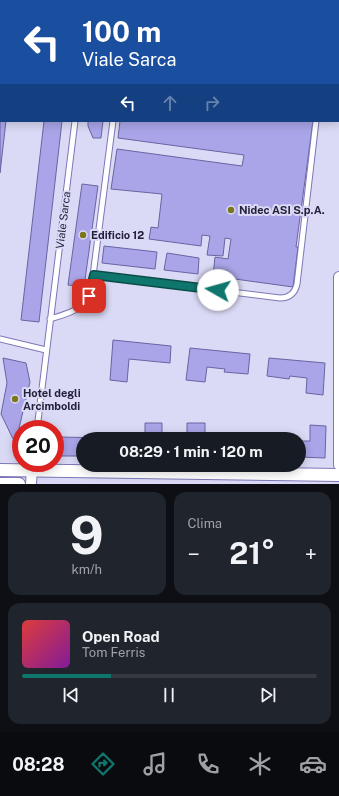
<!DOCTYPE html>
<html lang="it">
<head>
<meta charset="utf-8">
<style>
	body { margin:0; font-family:"Public Sans",sans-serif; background:#20242c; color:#f1f3f6; height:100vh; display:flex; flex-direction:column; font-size:15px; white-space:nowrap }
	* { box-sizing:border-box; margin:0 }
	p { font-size:13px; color:#9ea1a6 }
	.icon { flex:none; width:22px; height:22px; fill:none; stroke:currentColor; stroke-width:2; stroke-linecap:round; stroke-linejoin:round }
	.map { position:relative; height:484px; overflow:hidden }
	.drawer { display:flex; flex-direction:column; gap:8px; padding:8px; background:#0d0f14; flex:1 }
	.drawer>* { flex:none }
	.top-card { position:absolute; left:0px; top:0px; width:339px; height:122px; box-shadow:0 2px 10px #0003; background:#1a4fa0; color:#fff; overflow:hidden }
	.speed { position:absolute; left:12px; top:420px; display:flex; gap:8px; font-size:20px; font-weight:700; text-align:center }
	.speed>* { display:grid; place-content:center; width:52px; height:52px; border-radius:50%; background:#171b24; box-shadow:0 2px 10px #0003; line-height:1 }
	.speed .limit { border:6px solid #d22; background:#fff; color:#111 }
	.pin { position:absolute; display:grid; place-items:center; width:34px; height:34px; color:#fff; margin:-17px; border-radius:8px; box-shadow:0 2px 6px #0006 }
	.me { position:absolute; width:44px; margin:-22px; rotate:277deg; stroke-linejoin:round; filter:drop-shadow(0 0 3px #0008) }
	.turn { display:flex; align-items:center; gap:14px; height:84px; padding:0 16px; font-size:18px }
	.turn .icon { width:52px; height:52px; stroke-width:2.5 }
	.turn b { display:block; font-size:28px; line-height:34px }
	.lanes { display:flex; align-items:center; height:38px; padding:0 16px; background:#0003; justify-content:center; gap:20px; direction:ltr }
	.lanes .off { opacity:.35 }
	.big { font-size:30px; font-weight:700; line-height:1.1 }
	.drawer .widget { flex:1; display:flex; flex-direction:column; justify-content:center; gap:6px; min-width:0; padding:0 14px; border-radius:12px; background:#20242c }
	.drawer .dial { align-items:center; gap:0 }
	.dial b { font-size:52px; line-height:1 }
	.song { display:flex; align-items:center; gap:12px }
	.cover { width:48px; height:48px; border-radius:6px; background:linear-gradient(135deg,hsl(0 70% 55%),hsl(290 70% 35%)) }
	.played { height:4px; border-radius:2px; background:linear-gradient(90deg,#0f766e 30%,#363941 30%) }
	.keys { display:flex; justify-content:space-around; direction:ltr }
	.heat { display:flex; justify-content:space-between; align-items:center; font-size:22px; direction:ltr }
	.drawer .tiles { flex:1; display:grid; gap:8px; grid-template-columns:1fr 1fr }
	.widget:last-child { grid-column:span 2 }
	.trip { position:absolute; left:76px; top:432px; width:230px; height:40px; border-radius:20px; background:#171b24; box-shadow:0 2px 10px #0003; font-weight:700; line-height:40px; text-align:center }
	.dock { display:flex; height:64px; justify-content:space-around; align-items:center; background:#090b0e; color:#9ea1a6 }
	.dock .icon { width:28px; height:28px }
	.dock .selected { color:#0f766e }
	.dock b { font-size:18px; color:#f1f3f6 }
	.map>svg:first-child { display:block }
	.building { fill:#a9a5e8; stroke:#6964a1 }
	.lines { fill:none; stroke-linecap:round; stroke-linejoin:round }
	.service-casing { stroke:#7c78b7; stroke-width:7 }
	.minor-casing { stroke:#7c78b7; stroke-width:12 }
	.tertiary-casing { stroke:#7c78b7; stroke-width:14 }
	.path { stroke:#a2a0bb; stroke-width:1.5; stroke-dasharray:4 2; stroke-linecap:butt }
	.service { stroke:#fff; stroke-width:5 }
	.minor { stroke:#fff; stroke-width:10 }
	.tertiary { stroke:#fff; stroke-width:12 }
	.route-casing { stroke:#0a4d48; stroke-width:10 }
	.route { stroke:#0f766e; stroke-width:7 }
	.poi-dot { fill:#7b771c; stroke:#dbdaf6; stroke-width:1.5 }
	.labels { text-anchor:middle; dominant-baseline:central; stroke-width:4; stroke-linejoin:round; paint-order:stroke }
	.poi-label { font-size:11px; font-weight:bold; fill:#23203a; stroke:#dbdaf6; text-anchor:start }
	.street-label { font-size:11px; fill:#23203a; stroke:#dbdaf6 }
</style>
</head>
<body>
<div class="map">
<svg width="339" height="484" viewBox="0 0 339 484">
	<rect width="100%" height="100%" fill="#dbdaf6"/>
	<path class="building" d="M0,59L1,121H6L0,173Z
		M44,121H62L39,322L21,320Z
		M88,121H103L101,138H93L88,126Z
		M120,121H313L296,247H298L293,287L213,276L215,257L228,259L231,239L225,238L223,256L207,255L210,236L202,235L201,246L149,239L151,227L158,228L162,194L111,189L117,149L242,166L244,155L118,138Z
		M82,184L98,186L84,287L68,285Z
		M104,246L157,252L155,269L102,263Z
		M167,253L199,258L198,274L164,270Z
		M113,340L171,346L170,363L129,359L127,382L110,380Z
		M190,348L250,354L248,374L224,372L225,369L207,367L205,382L186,380Z
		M3,358L26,363L30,382L16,441L13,439L1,414L7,383Z
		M269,358L325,363L323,395L306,393L307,378L290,376L289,379L267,376Z
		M145,423H162V439H145Z
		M187,423H205V439H187Z
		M310,425L326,426L325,458L299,457V441H310Z
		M59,437L110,438V439H83V456H59Z"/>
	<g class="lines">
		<defs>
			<path id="service" d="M157,0L165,1
				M234,0L241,1
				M91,1V0
				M128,1V0
				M299,1V0
				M338,14H339
				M338,22H339
				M94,275L280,298C290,298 295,293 297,284L316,121
				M50,319C67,314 84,310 91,291L113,121
				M0,339L46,350
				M37,429L75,121"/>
			<path id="minor" d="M339,277V465
				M31,484L32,470"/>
			<path id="tertiary" d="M0,470L339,475
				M0,484H19"/>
		</defs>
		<use href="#service" class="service-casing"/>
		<use href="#minor" class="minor-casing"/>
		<use href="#tertiary" class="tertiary-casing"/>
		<path class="path" d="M338,30H339
			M338,33H339"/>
		<use href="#service" class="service"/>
		<use href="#minor" class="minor"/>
		<use href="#tertiary" class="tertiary"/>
	</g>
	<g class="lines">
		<defs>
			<path id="route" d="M89,296L94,275L218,290"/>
		</defs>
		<use href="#route" class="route-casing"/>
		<use href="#route" class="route"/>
	</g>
	<g class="poi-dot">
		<circle cx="231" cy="210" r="4"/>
		<circle cx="83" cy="235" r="4"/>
		<circle cx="15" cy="399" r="4"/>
	</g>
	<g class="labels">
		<g class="poi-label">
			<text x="239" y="210">Nidec ASI S.p.A.</text>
			<text x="91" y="235">Edificio 12</text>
			<text x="23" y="393">Hotel degli<tspan x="23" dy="13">Arcimboldi</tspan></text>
		</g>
		<g class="street-label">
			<text transform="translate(63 220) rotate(-83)">Viale Sarca</text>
		</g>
	</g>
</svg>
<div class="speed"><div class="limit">20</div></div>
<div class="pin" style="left:89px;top:296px;background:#d93025"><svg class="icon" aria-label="arrive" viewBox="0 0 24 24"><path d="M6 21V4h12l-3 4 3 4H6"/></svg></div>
<svg class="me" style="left:218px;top:290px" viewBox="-20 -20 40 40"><circle r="19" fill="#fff"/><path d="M0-13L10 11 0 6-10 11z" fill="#0f766e"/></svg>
<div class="trip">08:29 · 1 min · 120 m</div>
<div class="top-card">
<div class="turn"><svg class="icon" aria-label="left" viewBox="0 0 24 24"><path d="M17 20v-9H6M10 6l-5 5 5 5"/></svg><div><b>100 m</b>Viale Sarca</div></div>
<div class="lanes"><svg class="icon" aria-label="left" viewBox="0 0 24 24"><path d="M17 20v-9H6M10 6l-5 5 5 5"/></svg><svg class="icon off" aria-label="ahead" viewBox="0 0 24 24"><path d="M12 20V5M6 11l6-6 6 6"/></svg><svg class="icon off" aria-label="right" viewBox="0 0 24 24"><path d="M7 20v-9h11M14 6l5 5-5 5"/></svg></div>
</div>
</div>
<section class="drawer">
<div class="tiles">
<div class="widget dial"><b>9</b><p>km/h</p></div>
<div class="widget"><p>Clima</p>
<div class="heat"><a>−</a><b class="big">21°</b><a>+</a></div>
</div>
<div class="widget">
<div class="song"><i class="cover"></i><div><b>Open Road</b><p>Tom Ferris</p></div></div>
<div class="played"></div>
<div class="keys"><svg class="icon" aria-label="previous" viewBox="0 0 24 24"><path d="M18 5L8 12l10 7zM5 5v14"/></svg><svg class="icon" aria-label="pause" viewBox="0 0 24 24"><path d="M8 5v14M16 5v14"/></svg><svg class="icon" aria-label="next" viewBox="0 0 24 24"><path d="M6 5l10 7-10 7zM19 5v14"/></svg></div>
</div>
</div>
</section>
<nav class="dock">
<b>08:28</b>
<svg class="icon selected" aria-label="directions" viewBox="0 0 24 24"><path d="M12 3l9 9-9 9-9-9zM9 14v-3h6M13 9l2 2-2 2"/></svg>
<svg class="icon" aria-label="music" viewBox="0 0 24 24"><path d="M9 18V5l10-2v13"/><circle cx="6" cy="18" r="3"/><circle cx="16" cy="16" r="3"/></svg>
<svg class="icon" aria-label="phone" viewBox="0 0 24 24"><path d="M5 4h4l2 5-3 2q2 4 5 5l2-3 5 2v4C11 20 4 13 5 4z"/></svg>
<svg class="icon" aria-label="climate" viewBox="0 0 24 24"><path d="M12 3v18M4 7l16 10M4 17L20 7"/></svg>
<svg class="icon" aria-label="car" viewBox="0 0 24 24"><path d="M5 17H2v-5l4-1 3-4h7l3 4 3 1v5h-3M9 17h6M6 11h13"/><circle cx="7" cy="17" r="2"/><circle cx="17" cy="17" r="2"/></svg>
</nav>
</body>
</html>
